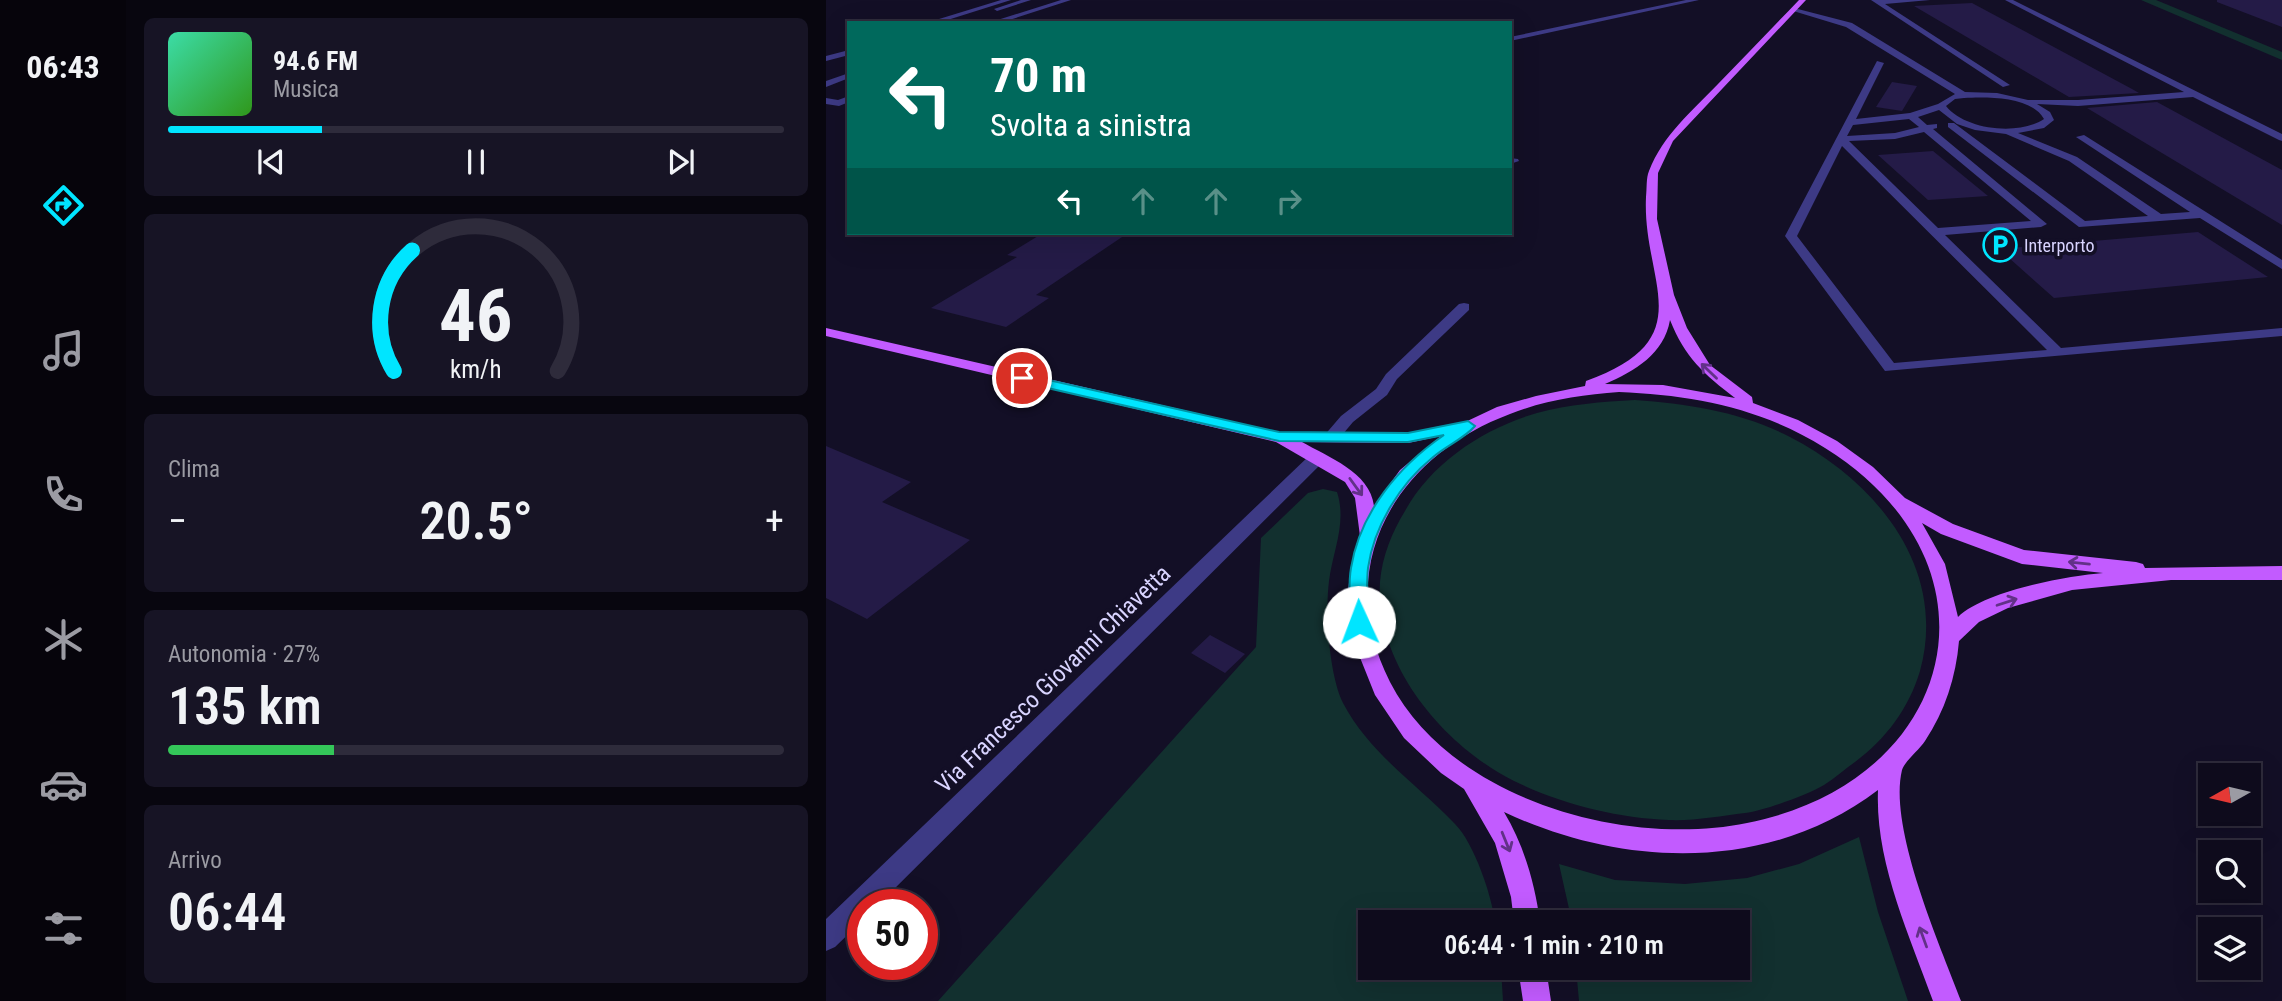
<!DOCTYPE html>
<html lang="it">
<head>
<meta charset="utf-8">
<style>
	body { margin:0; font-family:"Roboto Condensed",sans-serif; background:#171425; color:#f1f3f6; height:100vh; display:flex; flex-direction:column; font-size:26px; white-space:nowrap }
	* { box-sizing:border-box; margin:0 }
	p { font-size:23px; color:#9b9ba3 }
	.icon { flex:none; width:38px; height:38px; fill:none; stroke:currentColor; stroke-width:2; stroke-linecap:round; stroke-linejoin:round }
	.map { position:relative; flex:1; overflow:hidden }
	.details { display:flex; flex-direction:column; gap:18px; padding:18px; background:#08060f; width:700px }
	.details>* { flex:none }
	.guide { position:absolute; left:21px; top:21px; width:665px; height:214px; border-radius:0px; box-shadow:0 7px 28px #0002,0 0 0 2px #2e2b3b; background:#00695c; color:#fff; overflow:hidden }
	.needle { width:46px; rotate:262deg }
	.fabs { position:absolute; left:1372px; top:763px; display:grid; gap:14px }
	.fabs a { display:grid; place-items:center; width:63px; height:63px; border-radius:0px; background:#0e0b1c; box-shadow:0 7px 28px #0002,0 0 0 2px #2e2b3b; font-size:35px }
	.speed { position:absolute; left:21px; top:889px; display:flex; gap:14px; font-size:35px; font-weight:700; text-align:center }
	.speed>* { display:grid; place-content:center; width:91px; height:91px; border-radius:50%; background:#0e0b1c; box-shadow:0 7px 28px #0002,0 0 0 2px #2e2b3b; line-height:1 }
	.speed .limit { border:10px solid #d22; background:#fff; color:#111 }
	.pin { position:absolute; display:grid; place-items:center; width:60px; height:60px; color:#fff; margin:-30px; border:4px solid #fff; border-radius:50%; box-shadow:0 2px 7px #0007 }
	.me { position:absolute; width:77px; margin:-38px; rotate:358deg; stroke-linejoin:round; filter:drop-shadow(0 0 5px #0008) }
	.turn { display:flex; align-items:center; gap:24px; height:147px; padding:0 28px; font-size:32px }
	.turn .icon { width:91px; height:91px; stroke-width:2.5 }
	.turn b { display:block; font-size:49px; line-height:60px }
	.lanes { display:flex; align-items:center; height:66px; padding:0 28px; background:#0003; justify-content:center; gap:35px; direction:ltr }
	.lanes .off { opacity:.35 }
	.big { font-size:52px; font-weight:600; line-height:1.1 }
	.details .card { flex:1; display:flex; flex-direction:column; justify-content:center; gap:10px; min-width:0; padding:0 24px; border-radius:10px; background:#171425 }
	.details .dial { align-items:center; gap:0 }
	.dial svg { height:182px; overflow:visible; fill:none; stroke:#2e2b3b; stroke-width:7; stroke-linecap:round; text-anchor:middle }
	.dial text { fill:#f1f3f6; stroke:none }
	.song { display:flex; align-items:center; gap:21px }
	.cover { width:84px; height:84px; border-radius:10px; background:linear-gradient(135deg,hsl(160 70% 55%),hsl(110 70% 35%)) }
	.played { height:7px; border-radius:4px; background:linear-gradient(90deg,#00e5ff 25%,#2e2b3b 25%) }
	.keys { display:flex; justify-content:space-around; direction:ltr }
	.heat { display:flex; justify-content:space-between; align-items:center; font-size:38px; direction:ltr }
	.charge { height:10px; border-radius:5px; background:linear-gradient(90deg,#34c759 27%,#2e2b3b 0) }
	.trip { position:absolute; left:532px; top:910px; width:392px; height:70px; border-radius:0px; background:#0e0b1c; box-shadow:0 7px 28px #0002,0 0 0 2px #2e2b3b; font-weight:600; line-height:70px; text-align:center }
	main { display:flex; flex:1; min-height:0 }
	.tab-bar { display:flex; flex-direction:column; width:126px; justify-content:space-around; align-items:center; background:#06040b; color:#9b9ba3 }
	.tab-bar .icon { width:49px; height:49px }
	.tab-bar .on { color:#00e5ff }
	.tab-bar b { font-size:32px; color:#f1f3f6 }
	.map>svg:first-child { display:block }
	.green { fill:#12302f }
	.building { fill:#241b47 }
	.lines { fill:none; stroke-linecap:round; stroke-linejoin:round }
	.minor { fill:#3d3a85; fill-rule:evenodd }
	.major { fill:#c25bff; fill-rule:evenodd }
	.oneway { stroke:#623188 }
	.route { fill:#00e5ff; stroke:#0095a6; stroke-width:2 }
	.labels { text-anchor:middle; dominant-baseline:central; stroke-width:7; stroke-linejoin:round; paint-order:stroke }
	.far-poi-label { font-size:18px; fill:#d9d4ff; stroke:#130f26; text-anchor:start }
	.near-street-label { font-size:24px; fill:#d9d4ff; stroke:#130f26 }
</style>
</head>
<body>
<main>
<nav class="tab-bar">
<b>06:43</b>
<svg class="icon on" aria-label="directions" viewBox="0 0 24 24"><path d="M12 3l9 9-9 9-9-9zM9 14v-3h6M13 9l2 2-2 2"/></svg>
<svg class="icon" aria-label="music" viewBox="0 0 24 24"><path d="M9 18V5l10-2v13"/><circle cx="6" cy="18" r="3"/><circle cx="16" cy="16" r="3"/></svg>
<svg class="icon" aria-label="phone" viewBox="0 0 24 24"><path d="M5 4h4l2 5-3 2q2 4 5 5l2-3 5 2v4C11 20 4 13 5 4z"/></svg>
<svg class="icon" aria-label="climate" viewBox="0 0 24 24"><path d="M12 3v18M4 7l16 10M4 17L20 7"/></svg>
<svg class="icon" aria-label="car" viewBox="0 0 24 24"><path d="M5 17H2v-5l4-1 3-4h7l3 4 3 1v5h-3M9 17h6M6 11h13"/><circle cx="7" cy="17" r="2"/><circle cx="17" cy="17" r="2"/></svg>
<svg class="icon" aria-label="filters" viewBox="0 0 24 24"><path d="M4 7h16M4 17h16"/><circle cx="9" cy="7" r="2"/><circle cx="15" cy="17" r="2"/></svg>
</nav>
<section class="details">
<div class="card">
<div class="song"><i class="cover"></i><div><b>94.6 FM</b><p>Musica</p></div></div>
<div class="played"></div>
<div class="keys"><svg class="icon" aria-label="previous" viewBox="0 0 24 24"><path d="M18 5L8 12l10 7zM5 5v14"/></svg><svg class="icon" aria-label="pause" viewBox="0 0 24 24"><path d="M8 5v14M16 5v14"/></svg><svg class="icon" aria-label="next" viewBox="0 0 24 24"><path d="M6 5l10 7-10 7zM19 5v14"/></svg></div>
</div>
<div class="card dial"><svg viewBox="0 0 100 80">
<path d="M14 69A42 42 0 1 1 86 69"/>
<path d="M14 69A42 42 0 0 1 22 16" stroke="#00e5ff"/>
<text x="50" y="56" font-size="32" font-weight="700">46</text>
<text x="50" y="72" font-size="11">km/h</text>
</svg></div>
<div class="card"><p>Clima</p>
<div class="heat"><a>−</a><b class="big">20.5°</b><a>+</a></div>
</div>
<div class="card"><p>Autonomia · 27%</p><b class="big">135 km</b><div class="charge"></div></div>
<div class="card"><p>Arrivo</p><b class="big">06:44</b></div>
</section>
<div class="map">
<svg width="1456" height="1001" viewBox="0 0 1456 1001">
	<rect width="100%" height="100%" fill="#130f26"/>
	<path class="green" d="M1315,0H1330L1456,52V60Z
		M809,400C863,404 916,412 964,437C1051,482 1122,569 1094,671C1083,708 1060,739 1029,762C1019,769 1009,778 998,785C981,795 940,810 919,813C895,816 868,821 843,820C791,818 735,804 688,781C618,746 549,665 554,582C556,557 566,532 579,511C605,463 658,428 711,413C743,404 776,402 809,400Z
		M497,489L511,492C521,523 507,550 503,581C499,612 503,675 517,703C544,754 590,783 629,824C648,843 666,896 669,922H544V968H675L677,1001H112L430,647L435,538L482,493Z
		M1033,837L1052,912L1082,1001H753L750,968H912V922H746L733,864L789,880L859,884L921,878L973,864Z"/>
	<path class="building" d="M1391,0H1456V27L1391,2Z
		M1146,3L1306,89L1313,93L1243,97L1088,6Z
		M1066,82L1091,86L1076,111L1050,107Z
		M1331,102L1456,170V225L1261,108Z
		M1107,151L1162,196L1102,200L1052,155Z
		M1372,232L1442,277L1228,298L1173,249Z
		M217,233H302L210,295L223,298L180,327L105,308L191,257L181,255Z
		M0,446L85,482L56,502L144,540L41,619L0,598Z
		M384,635L419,654L399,673L365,653Z"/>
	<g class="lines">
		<path class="minor" d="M175,0H185L112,23H100Z
			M195,0H205L171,11L168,9Z
			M235,0H245L174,23H162Z
			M860,0H873L684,41V37Z
			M1045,0H1104L1059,4L1184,85L1177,87Z
			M1179,0H1187L1456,134V141L1453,140L1367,97L1252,106L1211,104L1224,112L1228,120L1218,128L1192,133L1251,157L1335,214L1364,212L1250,137L1258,135L1456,260V269L1374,218L1253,227L1122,127V123H1128L1259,221L1322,216L1243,161L1180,134L1149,130L1131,124L1113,110L1092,117L1101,125L1111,124V128L1107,129L1221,224L1215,227L1119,235L1235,348L1456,328V336L1059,371L959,236L1051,61L1058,63L1030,119L1084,113L1112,104L1129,94L1020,27L964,10L968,8L1026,23L1139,92L1171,93L1202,100H1252L1358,92ZM1138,98C1161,97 1205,96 1218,119C1193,136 1139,130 1120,106L1129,99ZM1083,119L1093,127L1069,133L1021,136L1027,125ZM1098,132L1205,221L1112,228L1023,141L1069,139ZM1016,146L1221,350L1068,363L971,236Z
			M23,50V55L0,61V56Z
			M23,73V78L0,87V81Z
			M23,96V102L13,106L0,104V98L12,100Z
			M684,158L692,159L693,161L684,164Z
			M638,303L643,304V310L571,379L561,395L527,422L511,441H499L497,437L515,416L550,389L560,374L633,304Z
			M491,453L497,454L499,458L497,462L52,905H37V920L9,947L0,951V919L485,454Z"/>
		<path class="major" d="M973,0H980L847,141L832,173L831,219L848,295L861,328L884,365L926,397L927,403L972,420L1011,441L1047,467L1079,498L1127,524L1198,550L1310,562L1317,564L1319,568L1456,566V580H1345L1246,590L1182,608L1153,622L1133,641C1130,677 1119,711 1099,741C1093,750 1079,761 1076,770C1062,828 1114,945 1135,1001H1107C1083,934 1049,862 1052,790C943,873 797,868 678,812C698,845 709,884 714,922H688L685,897L669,843L638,789L615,773L578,738L549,695L527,640L522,591L525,566L534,536L529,498L519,482L450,442L0,336V328L453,432L582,433L635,424L671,407L710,396L759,386L760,381C878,338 816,283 820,197C821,188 820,178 823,171C837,135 866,111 892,84C919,56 946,28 973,0ZM844,320C859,358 878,374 909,398L837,385L779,384C809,371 838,354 844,320ZM793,392C866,395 936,408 999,448C1186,565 1132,781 921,823C799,848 624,799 564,682C505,566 569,457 684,414C719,400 756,395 793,392ZM615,436L574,470L548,506C544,472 502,457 476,442L582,443ZM1096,523L1115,534L1196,564L1277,573C1240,576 1159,591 1132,617L1119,564Z
			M692,968H720L725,1001H697Z"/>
	</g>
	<defs><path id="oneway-shaft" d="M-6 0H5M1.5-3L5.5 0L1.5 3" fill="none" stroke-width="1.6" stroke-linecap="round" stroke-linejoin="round" transform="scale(1.75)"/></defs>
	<g class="oneway">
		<use href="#oneway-shaft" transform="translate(883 371) rotate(-136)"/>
		<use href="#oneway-shaft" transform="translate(530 487) rotate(54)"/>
		<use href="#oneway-shaft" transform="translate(1253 563) rotate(-174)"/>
		<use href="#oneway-shaft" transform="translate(1181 602) rotate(-18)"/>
		<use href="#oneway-shaft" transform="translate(680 842) rotate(68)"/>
		<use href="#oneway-shaft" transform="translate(1097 937) rotate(-110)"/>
	</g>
	<path class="route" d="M196,374L453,432L582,433L642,421L649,426C638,439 619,446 606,458C574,484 548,526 542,568C540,585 542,605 542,622L540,627L533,629L527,627L524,622C524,605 522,585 525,568C534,512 573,466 618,435L582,442L453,441L191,381L189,378Z"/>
	<defs>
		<symbol id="parking-ring" viewBox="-11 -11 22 22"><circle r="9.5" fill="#130f26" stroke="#00e5ff" stroke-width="1.5"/><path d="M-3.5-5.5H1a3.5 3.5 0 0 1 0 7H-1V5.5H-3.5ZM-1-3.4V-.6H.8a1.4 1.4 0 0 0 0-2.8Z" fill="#00e5ff"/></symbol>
	</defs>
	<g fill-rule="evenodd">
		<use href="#parking-ring" x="1155" y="226" width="38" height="38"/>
	</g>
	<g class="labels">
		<g class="far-poi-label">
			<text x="1198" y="245">Interporto</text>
		</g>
		<g class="near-street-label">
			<text transform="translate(227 679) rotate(-44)">Via Francesco Giovanni Chiavetta</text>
		</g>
	</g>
</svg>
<div class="fabs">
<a><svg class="needle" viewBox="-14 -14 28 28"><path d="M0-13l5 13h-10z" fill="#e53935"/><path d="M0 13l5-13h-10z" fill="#9b9ba3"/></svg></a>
<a><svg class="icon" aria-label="search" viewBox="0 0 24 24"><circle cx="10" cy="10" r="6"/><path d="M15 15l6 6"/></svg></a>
<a><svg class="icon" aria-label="layers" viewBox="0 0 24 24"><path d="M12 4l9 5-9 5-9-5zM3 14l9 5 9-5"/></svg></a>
</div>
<div class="speed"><div class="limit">50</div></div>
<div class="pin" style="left:196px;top:378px;background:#d93025"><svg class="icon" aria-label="arrive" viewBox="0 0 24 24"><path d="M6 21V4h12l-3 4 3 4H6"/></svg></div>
<svg class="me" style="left:533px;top:622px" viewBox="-20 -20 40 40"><circle r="19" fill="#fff"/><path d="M0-13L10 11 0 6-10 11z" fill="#00e5ff"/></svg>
<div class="trip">06:44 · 1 min · 210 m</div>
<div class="guide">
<div class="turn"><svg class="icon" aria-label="left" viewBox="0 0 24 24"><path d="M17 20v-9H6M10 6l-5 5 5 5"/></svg><div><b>70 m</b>Svolta a sinistra</div></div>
<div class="lanes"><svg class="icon" aria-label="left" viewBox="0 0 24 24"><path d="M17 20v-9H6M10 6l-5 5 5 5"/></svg><svg class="icon off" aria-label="ahead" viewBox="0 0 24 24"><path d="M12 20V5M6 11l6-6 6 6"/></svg><svg class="icon off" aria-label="ahead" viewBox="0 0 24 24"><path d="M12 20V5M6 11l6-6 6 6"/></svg><svg class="icon off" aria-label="right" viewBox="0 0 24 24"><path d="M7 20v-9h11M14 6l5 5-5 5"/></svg></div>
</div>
</div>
</main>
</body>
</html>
